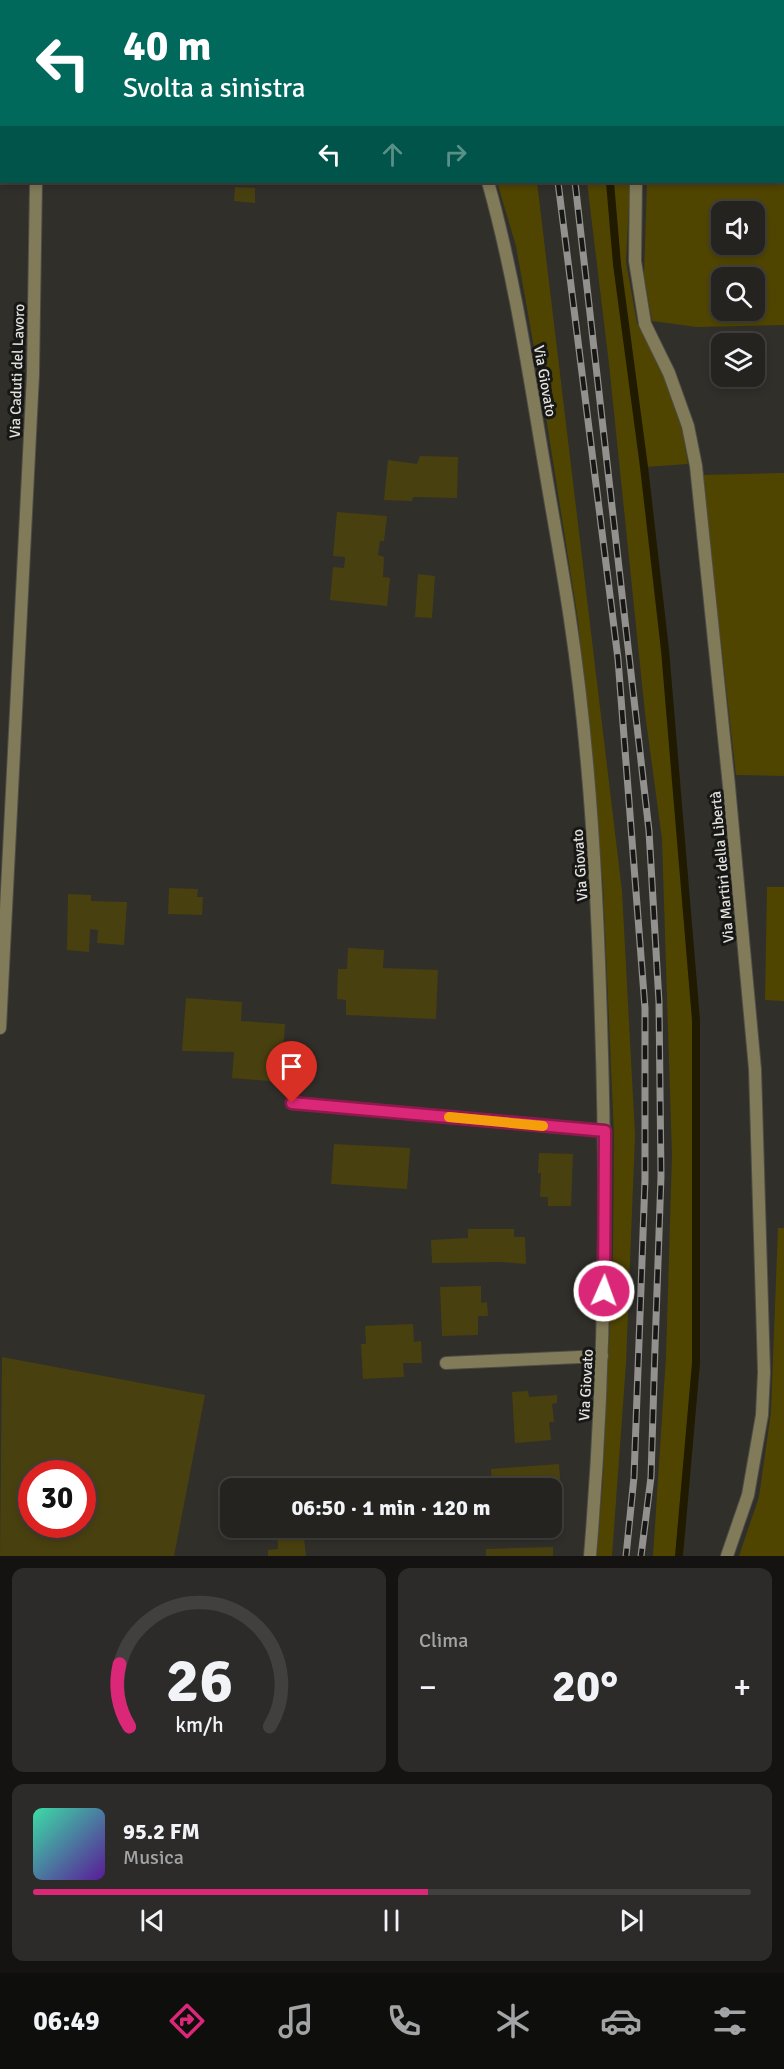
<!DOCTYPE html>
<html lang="it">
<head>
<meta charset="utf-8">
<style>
	body { margin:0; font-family:Signika,sans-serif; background:#2c2b29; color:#f1f3f6; height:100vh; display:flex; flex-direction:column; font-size:22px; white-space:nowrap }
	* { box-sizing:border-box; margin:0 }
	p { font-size:20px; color:#a3a4a5 }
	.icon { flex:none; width:33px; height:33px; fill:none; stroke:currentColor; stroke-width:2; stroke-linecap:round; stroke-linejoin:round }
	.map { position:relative; height:1556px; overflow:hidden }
	.sheet { display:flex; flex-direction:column; gap:12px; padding:12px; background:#141312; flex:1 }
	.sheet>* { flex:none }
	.guide { position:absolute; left:0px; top:0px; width:784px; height:183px; box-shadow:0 3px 9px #0003,0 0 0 2px #41403e; background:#00695c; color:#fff; overflow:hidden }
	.controls { position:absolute; left:711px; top:201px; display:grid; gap:12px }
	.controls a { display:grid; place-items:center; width:54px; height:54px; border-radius:12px; background:#242320; box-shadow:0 3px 9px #0003,0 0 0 2px #41403e; font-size:30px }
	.speed { position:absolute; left:18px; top:1460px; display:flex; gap:12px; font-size:30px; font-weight:700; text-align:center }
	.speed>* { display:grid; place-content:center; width:78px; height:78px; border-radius:50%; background:#242320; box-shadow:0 3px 9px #0003,0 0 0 2px #41403e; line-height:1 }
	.speed .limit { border:9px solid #d22; background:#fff; color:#111 }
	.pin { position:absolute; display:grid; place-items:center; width:51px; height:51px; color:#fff; margin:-62px -26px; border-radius:50% 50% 50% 0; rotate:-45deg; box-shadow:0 0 6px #0007 }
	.pin .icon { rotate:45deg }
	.me { position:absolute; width:66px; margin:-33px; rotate:2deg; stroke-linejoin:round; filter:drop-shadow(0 0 4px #0008) }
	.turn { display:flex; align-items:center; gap:21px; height:126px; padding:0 24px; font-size:27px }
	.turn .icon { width:78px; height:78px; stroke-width:2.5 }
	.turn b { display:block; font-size:42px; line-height:51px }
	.lanes { display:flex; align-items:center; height:57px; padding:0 24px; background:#0003; justify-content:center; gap:30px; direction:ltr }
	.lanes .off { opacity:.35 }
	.big { font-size:45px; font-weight:700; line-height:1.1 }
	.sheet .tile { flex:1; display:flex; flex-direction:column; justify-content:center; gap:9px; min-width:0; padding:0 21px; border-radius:12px; background:#2c2b29 }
	.sheet .dial { align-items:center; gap:0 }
	.dial svg { height:156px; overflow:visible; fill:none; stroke:#41403e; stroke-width:7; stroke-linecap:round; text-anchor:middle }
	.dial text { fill:#f1f3f6; stroke:none }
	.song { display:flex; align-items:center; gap:18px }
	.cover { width:72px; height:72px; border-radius:9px; background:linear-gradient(135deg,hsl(160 70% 55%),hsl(270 70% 35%)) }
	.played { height:6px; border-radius:3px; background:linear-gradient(90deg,#db2777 55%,#41403e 55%) }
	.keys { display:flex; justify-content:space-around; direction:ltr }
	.heat { display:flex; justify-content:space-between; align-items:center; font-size:33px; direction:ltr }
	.sheet .tiles { flex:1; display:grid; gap:12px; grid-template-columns:1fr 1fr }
	.tile:last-child { grid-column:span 2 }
	.trip { position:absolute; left:220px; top:1478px; width:342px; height:60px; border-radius:12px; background:#242320; box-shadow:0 3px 9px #0003,0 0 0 2px #41403e; font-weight:700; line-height:60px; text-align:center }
	.tabs { display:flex; height:96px; justify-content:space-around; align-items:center; background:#0e0e0d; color:#a3a4a5 }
	.tabs .icon { width:42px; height:42px }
	.tabs .active { color:#db2777 }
	.tabs b { font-size:27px; color:#f1f3f6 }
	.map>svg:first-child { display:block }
	.green { fill:#504500; fill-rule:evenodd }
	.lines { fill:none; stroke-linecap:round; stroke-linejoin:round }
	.stream { stroke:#1f1a00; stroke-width:8 }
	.building { fill:#494010; fill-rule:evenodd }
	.service-casing { stroke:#4d4c47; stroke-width:14 }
	.minor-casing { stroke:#4d4c47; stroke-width:14 }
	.service { stroke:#817b59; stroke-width:12 }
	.minor { stroke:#817b59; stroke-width:12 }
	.rail-casing { stroke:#92918d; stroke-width:7 }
	.rail { stroke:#171715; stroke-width:4.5; stroke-dasharray:14; stroke-linecap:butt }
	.route-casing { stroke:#8e194d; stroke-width:15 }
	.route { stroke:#db2777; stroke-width:10 }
	.slow { stroke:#f59e0b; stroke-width:10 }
	.labels { text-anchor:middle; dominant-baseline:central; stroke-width:6; stroke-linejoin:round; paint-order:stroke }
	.street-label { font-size:15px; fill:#e3e2df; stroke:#171715 }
</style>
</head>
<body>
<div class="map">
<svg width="784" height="1556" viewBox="0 0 784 1556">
	<rect width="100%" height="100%" fill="#302f2a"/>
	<path class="green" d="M48,0H420L421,1L49,2Z
		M658,0H784V325L697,327L652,321L644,275L647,182H783V2ZM722,212H754V244H722ZM722,278H754V310H722Z
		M497,182H537L622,891L635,1135L626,1363L612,1556H597L603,1478L613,1250L614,1135L603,884L578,620L544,404L516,246Z
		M587,182H630L626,262L637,323L660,365L682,427L688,464L644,467L665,650L696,1020V1363L683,1556H653L666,1357L672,1155L662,839L645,713L609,364Z
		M784,473V776L736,775L702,475Z
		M767,887H784V1001L765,1000Z
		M778,1228H784V1556H739L759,1497L771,1412Z"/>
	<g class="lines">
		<path class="stream" d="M595,0L596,2
			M610,182L617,264L644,467L665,650L696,1020V1363L679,1556"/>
	</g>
	<path class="building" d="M235,187L255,188V203L234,201Z
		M420,456L458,457L457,498L413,497L412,501L384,500L388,460L417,464Z
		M337,512L387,516L384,541H380L378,555L384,557L383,577L390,578L387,606L330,600L333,567L344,568L345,560V557L333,556Z
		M418,574L435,576L432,618L415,617Z
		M169,888L198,889L197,897H203L202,915L168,914Z
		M68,894L91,895V901L127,902L124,945L97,943L98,930L90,929L89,952L67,950Z
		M348,948L384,950L383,968L438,970L436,1019L346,1015V1000L337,999L338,969H347Z
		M186,998L242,1002L241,1021L285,1024L281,1082L232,1078L234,1052L182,1051Z
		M334,1144L410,1148L407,1189L331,1184Z
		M539,1153L573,1154L571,1206H548V1197H540L541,1173H538Z
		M468,1229H514V1237H525L526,1264L502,1262L432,1263L431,1240L468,1238Z
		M481,1286V1303L487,1302L488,1316H478V1335L442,1336L440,1287Z
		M413,1324L414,1342L421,1341L422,1363H403L404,1377L363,1379L361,1344H366L365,1326Z
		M2,1357L205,1395L174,1556H0ZM32,1473H82V1524H32Z
		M528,1391L529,1397L557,1395V1403L552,1404L554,1422H549L551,1440L515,1443L512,1392Z
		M559,1464L562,1504L552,1505V1488H492L491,1469Z
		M348,1477L349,1488H275V1479Z
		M303,1529L306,1556H268V1550L278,1549L277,1531Z
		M553,1547V1556H486V1549Z"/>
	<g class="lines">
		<defs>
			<path id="service" d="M292,1103L605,1131
				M446,1363L602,1356"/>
			<path id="minor" d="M438,0V2
				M39,2V0
				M488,182C515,278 529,376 546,475C554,523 563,571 570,619C590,752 597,886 601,1021C607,1200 605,1378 590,1556
				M636,182L635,261L645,324L669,373L688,426L696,466L729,786L755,1069L764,1372L762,1415L748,1495L727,1556
				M0,1028L33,375L36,182"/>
		</defs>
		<use href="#service" class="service-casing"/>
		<use href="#minor" class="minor-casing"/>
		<use href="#service" class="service"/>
		<use href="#minor" class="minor"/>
		<defs>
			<path id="rail" d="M536,0V2
				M553,0L554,2
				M558,182L618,659L645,1008V1180L634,1477L626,1556
				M575,182L649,831L659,1002L661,1176L655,1348L651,1477L641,1556"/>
		</defs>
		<use href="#rail" class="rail-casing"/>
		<use href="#rail" class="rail"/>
	</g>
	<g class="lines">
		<defs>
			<path id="route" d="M292,1103L605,1131L604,1291"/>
		</defs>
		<use href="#route" class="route-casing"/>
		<use href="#route" class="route"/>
		<path class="slow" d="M449,1117L543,1126"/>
	</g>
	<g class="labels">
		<g class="street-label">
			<text transform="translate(17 371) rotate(-88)">Via Caduti del Lavoro</text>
			<text transform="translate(545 381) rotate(80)">Via Giovato</text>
			<text transform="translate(580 865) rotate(-94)">Via Giovato</text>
			<text transform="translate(722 867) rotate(-95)">Via Martiri della Libertà</text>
			<text transform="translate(586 1385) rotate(-87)">Via Giovato</text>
		</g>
	</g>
</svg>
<div class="controls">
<a><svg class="icon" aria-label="sound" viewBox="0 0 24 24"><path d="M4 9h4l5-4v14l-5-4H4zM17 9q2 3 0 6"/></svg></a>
<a><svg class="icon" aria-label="search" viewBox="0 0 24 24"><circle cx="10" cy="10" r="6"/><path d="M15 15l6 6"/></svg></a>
<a><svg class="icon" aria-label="layers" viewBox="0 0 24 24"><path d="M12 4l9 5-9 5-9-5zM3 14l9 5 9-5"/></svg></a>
</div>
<div class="speed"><div class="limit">30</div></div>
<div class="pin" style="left:292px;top:1103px;background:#d93025"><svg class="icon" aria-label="arrive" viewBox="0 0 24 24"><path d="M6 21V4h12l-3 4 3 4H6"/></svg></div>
<svg class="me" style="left:604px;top:1291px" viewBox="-20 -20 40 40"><circle r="17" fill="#db2777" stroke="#fff" stroke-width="3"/><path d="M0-11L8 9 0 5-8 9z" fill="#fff"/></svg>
<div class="trip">06:50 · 1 min · 120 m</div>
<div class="guide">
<div class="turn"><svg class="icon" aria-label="left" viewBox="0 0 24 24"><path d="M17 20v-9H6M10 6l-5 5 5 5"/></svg><div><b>40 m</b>Svolta a sinistra</div></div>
<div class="lanes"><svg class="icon" aria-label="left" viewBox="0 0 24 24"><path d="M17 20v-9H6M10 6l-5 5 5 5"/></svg><svg class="icon off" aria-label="ahead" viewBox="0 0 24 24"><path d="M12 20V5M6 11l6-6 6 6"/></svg><svg class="icon off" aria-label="right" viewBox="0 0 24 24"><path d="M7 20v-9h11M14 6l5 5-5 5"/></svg></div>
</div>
</div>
<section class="sheet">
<div class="tiles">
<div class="tile dial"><svg viewBox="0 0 100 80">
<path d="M14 69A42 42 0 1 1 86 69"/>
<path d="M14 69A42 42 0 0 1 9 37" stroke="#db2777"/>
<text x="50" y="56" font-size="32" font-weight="700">26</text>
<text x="50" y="72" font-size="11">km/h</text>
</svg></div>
<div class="tile"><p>Clima</p>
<div class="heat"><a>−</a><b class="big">20°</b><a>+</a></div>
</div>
<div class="tile">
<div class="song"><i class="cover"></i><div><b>95.2 FM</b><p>Musica</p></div></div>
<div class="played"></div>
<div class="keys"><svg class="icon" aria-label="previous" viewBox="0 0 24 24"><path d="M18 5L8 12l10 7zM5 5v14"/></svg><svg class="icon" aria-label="pause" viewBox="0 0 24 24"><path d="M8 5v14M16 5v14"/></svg><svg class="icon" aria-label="next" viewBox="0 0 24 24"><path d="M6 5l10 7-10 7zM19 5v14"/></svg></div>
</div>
</div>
</section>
<nav class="tabs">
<b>06:49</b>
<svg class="icon active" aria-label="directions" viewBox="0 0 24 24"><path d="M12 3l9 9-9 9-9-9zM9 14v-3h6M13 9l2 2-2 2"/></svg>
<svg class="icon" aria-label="music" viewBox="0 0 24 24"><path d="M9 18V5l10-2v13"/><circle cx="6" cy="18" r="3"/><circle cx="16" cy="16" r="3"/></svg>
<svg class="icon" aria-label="phone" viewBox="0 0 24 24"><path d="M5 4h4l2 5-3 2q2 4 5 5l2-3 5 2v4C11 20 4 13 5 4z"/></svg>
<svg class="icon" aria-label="climate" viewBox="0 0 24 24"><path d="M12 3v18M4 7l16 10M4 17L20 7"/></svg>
<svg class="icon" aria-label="car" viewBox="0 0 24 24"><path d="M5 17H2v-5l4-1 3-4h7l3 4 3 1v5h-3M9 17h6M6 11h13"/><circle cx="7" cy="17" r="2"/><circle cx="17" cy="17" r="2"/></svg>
<svg class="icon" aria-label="filters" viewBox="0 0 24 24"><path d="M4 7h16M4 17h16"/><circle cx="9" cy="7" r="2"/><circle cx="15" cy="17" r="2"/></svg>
</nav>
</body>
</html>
